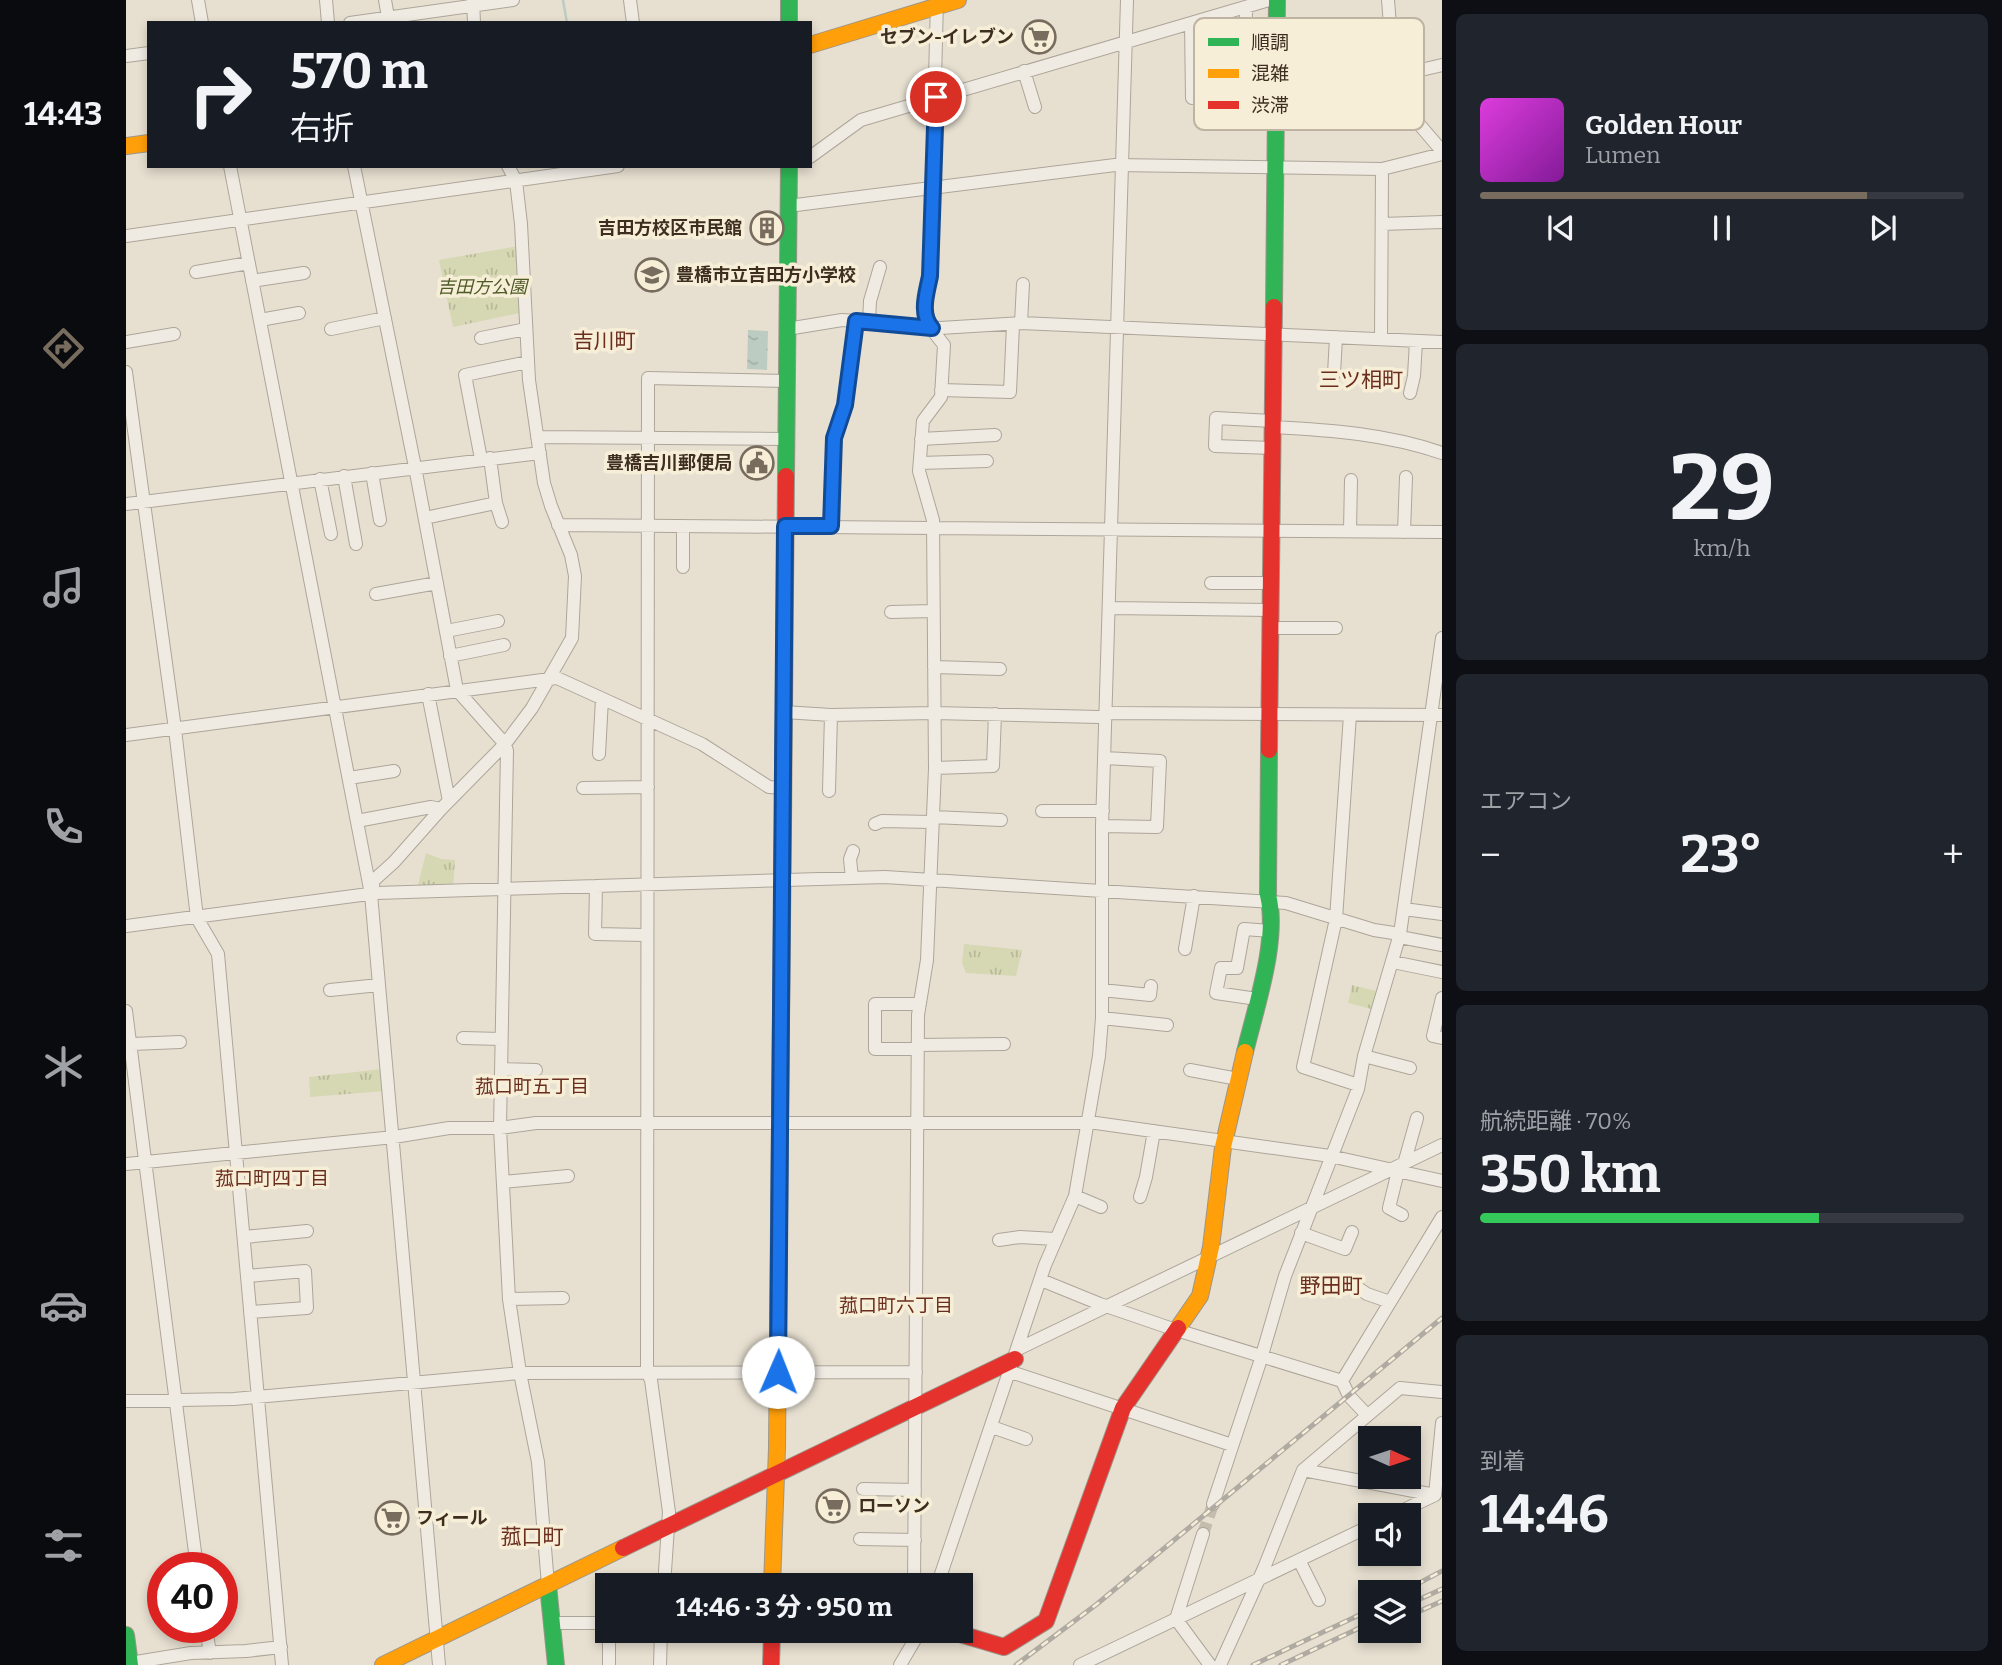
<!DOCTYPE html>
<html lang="ja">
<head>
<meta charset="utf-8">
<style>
	body { margin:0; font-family:Bitter,"Noto Sans JP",serif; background:#20242c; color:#f1f3f6; height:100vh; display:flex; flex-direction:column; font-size:26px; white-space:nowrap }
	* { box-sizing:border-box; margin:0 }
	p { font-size:23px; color:#9ea1a6 }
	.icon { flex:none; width:38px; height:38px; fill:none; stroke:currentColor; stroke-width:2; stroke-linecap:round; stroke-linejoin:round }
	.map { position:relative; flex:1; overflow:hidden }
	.side { display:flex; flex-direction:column; gap:14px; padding:14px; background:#0d0f14; width:560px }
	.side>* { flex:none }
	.banner { position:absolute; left:21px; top:21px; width:665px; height:147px; border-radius:0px; box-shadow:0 4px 10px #0003; background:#171b24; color:#f1f3f6; overflow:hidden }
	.needle { width:46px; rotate:93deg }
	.fabs { position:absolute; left:1232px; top:1426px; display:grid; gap:14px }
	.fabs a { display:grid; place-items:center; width:63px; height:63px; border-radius:0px; background:#171b24; box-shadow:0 4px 10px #0003; font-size:35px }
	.speed { position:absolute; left:21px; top:1552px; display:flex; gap:14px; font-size:35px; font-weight:700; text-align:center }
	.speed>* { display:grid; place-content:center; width:91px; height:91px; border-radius:50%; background:#171b24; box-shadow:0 4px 10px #0003; line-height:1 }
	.speed .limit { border:10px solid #d22; background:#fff; color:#111 }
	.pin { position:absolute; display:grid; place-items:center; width:60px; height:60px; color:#fff; margin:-30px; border:4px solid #fff; border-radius:50%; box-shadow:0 2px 7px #0007 }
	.me { position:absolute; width:77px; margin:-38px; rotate:1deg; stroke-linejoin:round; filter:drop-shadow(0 0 5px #0008) }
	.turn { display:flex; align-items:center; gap:24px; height:147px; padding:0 28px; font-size:32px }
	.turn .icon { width:91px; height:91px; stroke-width:2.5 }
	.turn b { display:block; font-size:49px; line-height:60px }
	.big { font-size:52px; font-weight:700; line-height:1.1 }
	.side .card { flex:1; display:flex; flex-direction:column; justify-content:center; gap:10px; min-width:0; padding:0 24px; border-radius:10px; background:#20242c }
	.side .dial { align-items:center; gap:0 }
	.dial b { font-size:91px; line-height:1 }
	.song { display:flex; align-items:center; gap:21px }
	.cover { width:84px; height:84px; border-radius:10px; background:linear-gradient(135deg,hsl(300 70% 55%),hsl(290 70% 35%)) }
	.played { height:7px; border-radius:4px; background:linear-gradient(90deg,#786c5e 80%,#363941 80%) }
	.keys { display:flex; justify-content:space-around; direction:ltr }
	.heat { display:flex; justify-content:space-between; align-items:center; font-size:38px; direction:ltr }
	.charge { height:10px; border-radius:5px; background:linear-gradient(90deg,#34c759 70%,#363941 0) }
	.trip { position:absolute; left:469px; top:1573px; width:378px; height:70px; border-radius:0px; background:#171b24; box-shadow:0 4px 10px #0003; font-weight:700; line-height:70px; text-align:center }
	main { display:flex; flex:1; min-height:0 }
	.menu { display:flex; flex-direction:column; width:126px; justify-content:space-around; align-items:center; background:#090b0e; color:#9ea1a6 }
	.menu .icon { width:49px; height:49px }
	.menu .selected { color:#786c5e }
	.menu b { font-size:32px; color:#f1f3f6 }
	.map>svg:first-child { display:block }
	.park { fill:url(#park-tufts) }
	.water { fill:url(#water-ripples) }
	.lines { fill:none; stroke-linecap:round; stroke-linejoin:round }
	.stream { stroke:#bcccc2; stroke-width:2.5 }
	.street-tunnel { stroke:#c5bcae; stroke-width:12; stroke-dasharray:12 6; stroke-linecap:butt }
	.street-casing { stroke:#ada599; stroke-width:14 }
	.fast-casing { stroke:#9c958a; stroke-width:18 }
	.slow-casing { stroke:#9c958a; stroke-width:18 }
	.jam-casing { stroke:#9c958a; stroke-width:18 }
	.street { stroke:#efebe3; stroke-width:12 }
	.fast { stroke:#30b455; stroke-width:16 }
	.slow { stroke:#ff9f0a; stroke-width:16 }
	.jam { stroke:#e5322d; stroke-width:16 }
	.rail-casing { stroke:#afaaa2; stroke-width:5 }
	.rail { stroke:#f7eed8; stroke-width:2.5; stroke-dasharray:8; stroke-linecap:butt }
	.route-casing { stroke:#114b97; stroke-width:18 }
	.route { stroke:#1a73e8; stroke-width:12 }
	.labels { text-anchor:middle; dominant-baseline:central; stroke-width:7; stroke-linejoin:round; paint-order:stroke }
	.poi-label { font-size:18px; font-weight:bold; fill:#3d2e20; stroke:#f7eed8; text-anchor:end }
	.park-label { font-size:18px; font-style:italic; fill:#4d5a26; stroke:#f7eed8 }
	.neighbourhood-label { font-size:19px; fill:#6b2e1e; stroke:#f7eed8 }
	.quarter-label { font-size:21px; fill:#6b2e1e; stroke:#f7eed8 }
	.key { fill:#f7eed8; stroke:#bfb4a1; stroke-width:2 }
	.key-label { font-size:19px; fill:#3d2e20 }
</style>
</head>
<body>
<main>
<nav class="menu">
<b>14:43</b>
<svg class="icon selected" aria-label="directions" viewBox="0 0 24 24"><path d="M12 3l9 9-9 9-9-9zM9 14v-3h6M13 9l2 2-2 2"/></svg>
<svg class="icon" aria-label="music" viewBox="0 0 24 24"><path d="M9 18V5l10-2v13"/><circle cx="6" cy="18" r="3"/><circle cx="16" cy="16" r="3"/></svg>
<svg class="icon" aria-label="phone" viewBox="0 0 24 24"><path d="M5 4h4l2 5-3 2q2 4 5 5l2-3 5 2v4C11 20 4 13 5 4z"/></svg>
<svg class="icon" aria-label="climate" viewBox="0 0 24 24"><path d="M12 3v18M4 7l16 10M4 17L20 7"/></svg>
<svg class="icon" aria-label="car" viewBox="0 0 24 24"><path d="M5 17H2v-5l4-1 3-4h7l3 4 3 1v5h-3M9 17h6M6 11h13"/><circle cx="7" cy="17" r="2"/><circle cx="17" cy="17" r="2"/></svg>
<svg class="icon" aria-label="filters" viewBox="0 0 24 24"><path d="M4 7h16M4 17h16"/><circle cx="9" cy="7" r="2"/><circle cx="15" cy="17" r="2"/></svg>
</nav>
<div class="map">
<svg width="1316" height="1665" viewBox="0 0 1316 1665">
	<defs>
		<pattern id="park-tufts" width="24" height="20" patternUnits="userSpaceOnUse" patternTransform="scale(1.75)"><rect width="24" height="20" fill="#d6d7b3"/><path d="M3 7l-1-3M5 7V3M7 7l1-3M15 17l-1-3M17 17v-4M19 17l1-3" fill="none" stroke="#b9b99a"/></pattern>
		<pattern id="water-ripples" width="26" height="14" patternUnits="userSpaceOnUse" patternTransform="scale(1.75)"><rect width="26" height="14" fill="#bcccc2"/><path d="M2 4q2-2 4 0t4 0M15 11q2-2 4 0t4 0" fill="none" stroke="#a2b0a6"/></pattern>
	</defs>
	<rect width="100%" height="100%" fill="#e7e0d1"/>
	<path class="park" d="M392,246L394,313L327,327L313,260Z
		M300,853L315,859L329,860L327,888L291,889Z
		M838,944L896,950L890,976L840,973L836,963Z
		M1226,985L1250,991L1245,1009L1222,1003Z
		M257,1069L259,1091L184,1097L183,1077Z"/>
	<path class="water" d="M622,330L642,331L641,370L621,369Z"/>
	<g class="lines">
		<path class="stream" d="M437,0L441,23"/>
		<path class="street-tunnel" d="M1077,1534L1087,1504"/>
		<defs>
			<path id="street" d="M72,0L76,23
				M200,0L202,23
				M259,0L262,17
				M347,0L348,23
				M504,0L507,23
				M1262,0L1269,88L1275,103L1316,151
				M1120,7L1119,91H1150
				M224,23L387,0
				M1065,23L1066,98
				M0,56L23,53
				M898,71L909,107
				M1269,76L1316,65
				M684,157L735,120L1143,0
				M104,166L245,894L313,1665
				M228,166L289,467L331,690L379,744L381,751L374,1128L383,1299L394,1373L412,1462L422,1585
				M662,206L989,165L1256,169L1316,154
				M1256,224L1316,222
				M0,236L492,166
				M70,272L123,263
				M126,281L178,273
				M134,320L173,313
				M743,322L744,301L754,267
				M895,323L897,284
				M205,329L259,318
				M661,329L716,320L814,328L895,323L1316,342
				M355,338L400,329
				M1255,339L1256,169
				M0,342L48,334
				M0,372L49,729L71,918L92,954L156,1665
				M1208,374L1210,337
				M815,390L884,392L887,325
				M1284,393L1288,376L1290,341
				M1147,427C1205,430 1261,434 1316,453
				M411,437L660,439
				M795,439L869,435
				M1147,448L1089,446L1090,418L1147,421
				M355,459L339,375L402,362
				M794,463L861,461
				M246,473L254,520
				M218,476L230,544
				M194,479L205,534
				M370,503L376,522
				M0,504L414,453
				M299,518L370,503L364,458
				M432,525L1316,532
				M705,526L708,438L719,405L730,321
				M1224,531L1225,480
				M1278,532L1280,477
				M557,567V526
				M1085,583H1146
				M250,594L311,583
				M983,608L1145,610
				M765,612L807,611
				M1145,628H1210
				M320,631L372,621
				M324,656L378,645
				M808,667L874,669
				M302,694L323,801
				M658,712L705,715L808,713L973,717L986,713L1316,715
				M1224,715L1210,919L1177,1067L1232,1085
				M0,735L431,678L576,744L643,787L658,788
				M473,754L476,699
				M809,768L867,766L869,714
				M223,778L268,771
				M457,788L522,787
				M703,791L705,715
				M916,811H977
				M807,817L875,820
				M231,821L305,807L315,809
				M749,824L756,821L806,822
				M976,826L1031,827L1034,761L979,758
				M726,878L724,859L727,851
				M470,886L469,934L520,935
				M246,890L248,880L268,862L315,809L379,744L406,708L446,638L449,576L445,555L425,506L418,483L403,380L395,224L390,181L382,166
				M1278,909L1316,914
				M0,926L250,893L759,877L1160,903L1248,930L1274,934
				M1274,937L1316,945
				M1059,949L1068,896
				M1267,962L1316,972
				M204,990L253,985
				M976,990L1024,995L1025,986
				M1316,998L1307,1036L1316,1038
				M1131,999L1090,993L1095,968H1111L1118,929L1145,931
				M0,1011L71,1568
				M976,1018L1041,1025
				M337,1038L375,1039
				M6,1044L54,1042
				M792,1045L878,1044
				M792,1049H749V1004H794
				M1238,1056L1284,1068
				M375,1069L410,1070
				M1064,1070L1112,1079
				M0,1164L268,1137L323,1128H374L410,1123H970L1204,1156L1316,1181
				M1278,1164L1291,1118
				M1272,1171L1263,1208L1276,1215
				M377,1182L442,1176
				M949,1196L975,1207
				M1014,1197L1020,1177L1028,1131
				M1175,1233L1219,1249L1226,1232
				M118,1237L181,1231
				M873,1240L894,1237L929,1239
				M121,1276L179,1271L181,1308L124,1312
				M915,1280L974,1304L1044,1328L1216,1381L1316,1217
				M1232,1288L1241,1294L1264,1302
				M383,1299L437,1298
				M892,1349L1316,1145
				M885,1372L1106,1445
				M1216,1381L1223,1396L1241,1415
				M0,1401L108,1399L394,1373L790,1372
				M866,1427L900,1439
				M1177,1470L1309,1495L1316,1423
				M737,1489L789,1490
				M1087,1504L1134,1362L1159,1276L1232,1089L1238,1056L1274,934L1316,638
				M1265,1516L1309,1495
				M1077,1534L1050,1619L1084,1665
				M734,1539L789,1540
				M1173,1560L1193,1600
				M538,1586L543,1512L525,1380L521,1372L522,378L661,381
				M788,1586L792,1015L801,960L809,768L807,520L793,471L797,421L815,397L818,345L800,322L799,300L804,276L811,0
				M811,1586L919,1265L949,1196L973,1056L976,1018V826L1001,0
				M426,1623H481
				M80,1628L84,1653
				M483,1631V1665
				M4,1663L65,1653L120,1651L155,1647
				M534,1665L535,1631
				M774,1665L794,1631
				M954,1665L1244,1526
				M1094,1665L1138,1568L1177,1470L1274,1388L1316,1392"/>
			<path id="fast" d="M663,0V23
				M1148,307L1151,0
				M660,476L663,166
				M1119,1052C1130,1006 1153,940 1142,895L1143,750
				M653,1220L657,825
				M422,1585L430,1665
				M0,1635L4,1665"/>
			<path id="slow" d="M684,45L832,0
				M0,146L23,143
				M1052,1328L1074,1296L1085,1247L1097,1147L1119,1052
				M646,1586L651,1448L653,1220
				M257,1665L497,1548"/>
			<path id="jam" d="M1143,750L1148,307
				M657,825L660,476
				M497,1548L889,1359
				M824,1631L878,1647L920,1621L997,1408L1052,1328
				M645,1665L646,1631"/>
		</defs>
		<use href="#street" class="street-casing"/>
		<use href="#fast" class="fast-casing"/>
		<use href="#slow" class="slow-casing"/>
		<use href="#jam" class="jam-casing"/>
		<use href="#street" class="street"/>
		<use href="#fast" class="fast"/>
		<use href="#slow" class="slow"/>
		<use href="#jam" class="jam"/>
		<defs>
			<path id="rail" d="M1276,1592L1316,1571
				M1283,1604L1316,1589
				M1283,1616L1316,1601
				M890,1665L971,1604L1316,1318
				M1127,1665L1244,1610
				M1155,1665L1244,1623"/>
		</defs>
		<use href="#rail" class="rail-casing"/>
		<use href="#rail" class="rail"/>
	</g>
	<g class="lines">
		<defs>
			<path id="route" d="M652,1372L659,526H705L708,438L719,405L730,321L806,328C793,314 801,292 804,276L810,97"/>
		</defs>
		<use href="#route" class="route-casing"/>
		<use href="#route" class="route"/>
	</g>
	<defs>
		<symbol id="supermarket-ring" viewBox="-11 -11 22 22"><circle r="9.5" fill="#f7eed8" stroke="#786c5e" stroke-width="1.5"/><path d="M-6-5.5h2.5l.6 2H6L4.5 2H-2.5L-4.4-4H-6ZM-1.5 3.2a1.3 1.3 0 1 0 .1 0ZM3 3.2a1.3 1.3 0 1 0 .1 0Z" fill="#786c5e"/></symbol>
		<symbol id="building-ring" viewBox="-11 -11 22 22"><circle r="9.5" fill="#f7eed8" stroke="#786c5e" stroke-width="1.5"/><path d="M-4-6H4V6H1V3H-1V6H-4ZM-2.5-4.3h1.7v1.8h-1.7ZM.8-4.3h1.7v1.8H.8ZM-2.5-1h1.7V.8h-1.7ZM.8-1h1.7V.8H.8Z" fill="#786c5e"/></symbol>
		<symbol id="school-ring" viewBox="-11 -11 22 22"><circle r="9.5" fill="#f7eed8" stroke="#786c5e" stroke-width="1.5"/><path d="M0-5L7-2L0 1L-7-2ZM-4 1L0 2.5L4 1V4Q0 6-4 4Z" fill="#786c5e"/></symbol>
		<symbol id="civic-ring" viewBox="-11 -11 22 22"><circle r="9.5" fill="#f7eed8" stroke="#786c5e" stroke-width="1.5"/><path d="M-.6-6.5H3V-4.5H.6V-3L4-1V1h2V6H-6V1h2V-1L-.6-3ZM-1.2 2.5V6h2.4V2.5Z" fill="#786c5e"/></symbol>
	</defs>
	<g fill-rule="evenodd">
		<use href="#supermarket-ring" x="894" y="18" width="38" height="38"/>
		<use href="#building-ring" x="622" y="209" width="38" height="38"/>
		<use href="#school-ring" x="507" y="256" width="38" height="38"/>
		<use href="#civic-ring" x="612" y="444" width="38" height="38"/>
		<use href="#supermarket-ring" x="688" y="1487" width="38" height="38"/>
		<use href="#supermarket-ring" x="247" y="1499" width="38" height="38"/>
	</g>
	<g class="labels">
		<g class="poi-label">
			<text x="888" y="37">セブン-イレブン</text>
			<text x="616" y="228">吉田方校区市民館</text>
			<text x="550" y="275" text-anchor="start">豊橋市立吉田方小学校</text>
			<text x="606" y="463">豊橋吉川郵便局</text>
			<text x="732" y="1506" text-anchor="start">ローソン</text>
			<text x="290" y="1518" text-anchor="start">フィール</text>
		</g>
		<g class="park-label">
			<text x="356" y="287">吉田方公園</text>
		</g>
		<g class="neighbourhood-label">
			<text x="406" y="1086">菰口町五丁目</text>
			<text x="146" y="1178">菰口町四丁目</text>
			<text x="770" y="1305">菰口町六丁目</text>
		</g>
		<g class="quarter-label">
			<text x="478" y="341">吉川町</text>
			<text x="1235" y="380">三ツ相町</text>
			<text x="1205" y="1286">野田町</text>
			<text x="406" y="1537">菰口町</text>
		</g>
	</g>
	<rect x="1068" y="18" width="230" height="112" rx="10" class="key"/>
	<rect x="1082" y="38" width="31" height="8" fill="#30b455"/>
	<rect x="1082" y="69" width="31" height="9" fill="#ff9f0a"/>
	<rect x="1082" y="101" width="31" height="8" fill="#e5322d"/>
	<g class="key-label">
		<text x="1125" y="49">順調</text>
		<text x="1125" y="80">混雑</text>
		<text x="1125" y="112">渋滞</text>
	</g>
</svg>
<div class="fabs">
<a><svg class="needle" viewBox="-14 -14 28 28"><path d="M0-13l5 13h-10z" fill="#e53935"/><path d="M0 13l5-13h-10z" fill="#9ea1a6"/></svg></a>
<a><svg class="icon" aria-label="sound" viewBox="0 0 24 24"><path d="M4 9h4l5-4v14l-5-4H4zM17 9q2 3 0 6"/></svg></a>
<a><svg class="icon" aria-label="layers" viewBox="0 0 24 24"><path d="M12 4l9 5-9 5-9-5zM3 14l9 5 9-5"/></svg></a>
</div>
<div class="speed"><div class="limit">40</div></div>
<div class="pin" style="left:810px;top:97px;background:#d93025"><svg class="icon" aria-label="arrive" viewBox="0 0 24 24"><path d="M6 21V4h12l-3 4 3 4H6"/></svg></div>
<svg class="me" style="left:652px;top:1372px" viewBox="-20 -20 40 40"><circle r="19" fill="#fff"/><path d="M0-13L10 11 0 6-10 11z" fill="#1a73e8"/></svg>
<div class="trip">14:46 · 3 分 · 950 m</div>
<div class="banner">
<div class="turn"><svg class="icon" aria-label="right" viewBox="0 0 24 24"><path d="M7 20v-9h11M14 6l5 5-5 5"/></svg><div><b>570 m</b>右折</div></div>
</div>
</div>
<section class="side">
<div class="card">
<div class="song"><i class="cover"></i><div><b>Golden Hour</b><p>Lumen</p></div></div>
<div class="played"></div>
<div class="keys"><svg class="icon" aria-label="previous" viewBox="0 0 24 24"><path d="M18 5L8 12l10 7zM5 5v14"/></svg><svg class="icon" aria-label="pause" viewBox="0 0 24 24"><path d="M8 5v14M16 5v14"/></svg><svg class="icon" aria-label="next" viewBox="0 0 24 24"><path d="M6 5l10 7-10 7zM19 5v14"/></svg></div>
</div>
<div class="card dial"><b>29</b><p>km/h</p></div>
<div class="card"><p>エアコン</p>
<div class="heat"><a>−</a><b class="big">23°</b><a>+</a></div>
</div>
<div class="card"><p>航続距離 · 70%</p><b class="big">350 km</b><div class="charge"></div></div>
<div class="card"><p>到着</p><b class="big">14:46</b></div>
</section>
</main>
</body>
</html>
